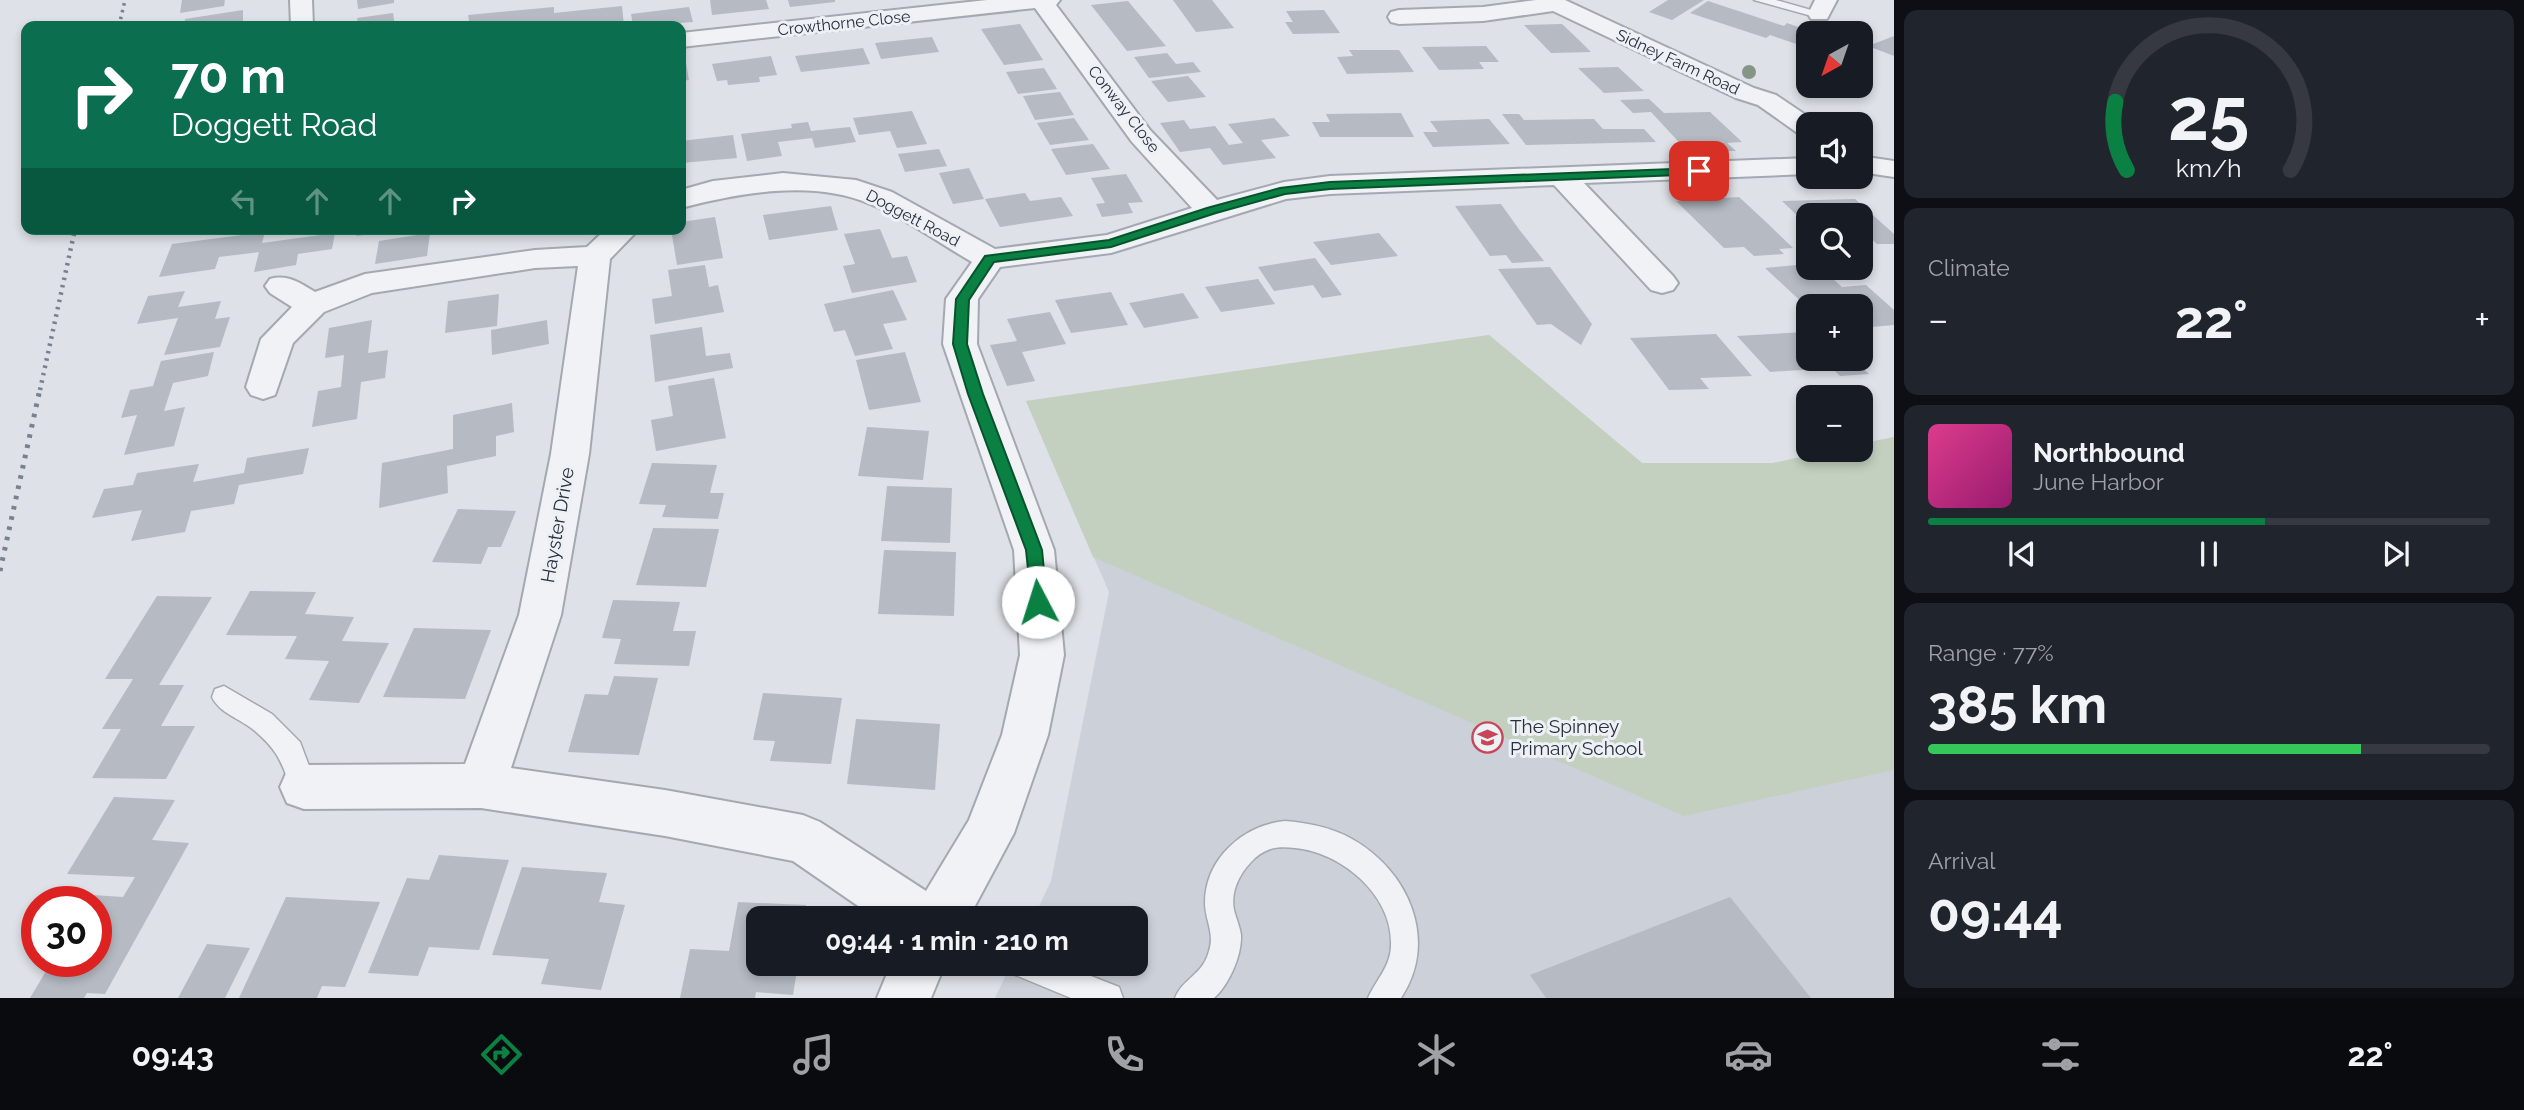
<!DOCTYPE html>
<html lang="en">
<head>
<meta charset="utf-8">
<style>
	body { margin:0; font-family:Raleway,sans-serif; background:#20242c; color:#f1f3f6; height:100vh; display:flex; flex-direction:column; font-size:26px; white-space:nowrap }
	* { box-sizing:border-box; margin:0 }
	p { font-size:23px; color:#9ea1a6 }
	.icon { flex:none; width:38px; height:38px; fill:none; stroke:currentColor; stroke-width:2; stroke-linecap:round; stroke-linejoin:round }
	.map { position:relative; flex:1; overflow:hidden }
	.sheet { display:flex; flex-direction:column; gap:10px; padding:10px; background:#0d0f14; width:630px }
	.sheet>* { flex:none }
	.guide { position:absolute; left:21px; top:21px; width:665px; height:214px; border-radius:14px; box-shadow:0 4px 10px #0003; background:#0b6e4f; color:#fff; overflow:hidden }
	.needle { width:46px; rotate:220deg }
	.tools { position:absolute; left:1796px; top:21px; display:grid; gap:14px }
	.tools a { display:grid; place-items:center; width:77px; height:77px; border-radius:14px; background:#171b24; box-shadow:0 4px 10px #0003; font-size:35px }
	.speed { position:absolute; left:21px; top:886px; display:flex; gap:14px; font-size:35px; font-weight:700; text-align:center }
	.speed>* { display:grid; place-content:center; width:91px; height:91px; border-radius:50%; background:#171b24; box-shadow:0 4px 10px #0003; line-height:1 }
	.speed .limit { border:10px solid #d22; background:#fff; color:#111 }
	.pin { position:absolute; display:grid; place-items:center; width:60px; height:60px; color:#fff; margin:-30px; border-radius:14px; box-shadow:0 4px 10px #0006 }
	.me { position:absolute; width:77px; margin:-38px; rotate:355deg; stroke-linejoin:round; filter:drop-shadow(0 0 5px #0008) }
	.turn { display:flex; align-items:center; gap:24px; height:147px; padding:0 35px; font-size:32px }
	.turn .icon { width:91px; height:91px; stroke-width:2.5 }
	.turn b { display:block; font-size:49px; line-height:60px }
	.lanes { display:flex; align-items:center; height:66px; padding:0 35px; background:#0003; justify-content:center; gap:35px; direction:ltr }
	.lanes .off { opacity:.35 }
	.big { font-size:52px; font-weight:700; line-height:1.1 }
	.sheet .tile { flex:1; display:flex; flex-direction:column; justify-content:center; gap:10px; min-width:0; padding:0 24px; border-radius:14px; background:#20242c }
	.sheet .dial { align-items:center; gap:0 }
	.dial svg { height:182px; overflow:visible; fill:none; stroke:#363941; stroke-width:7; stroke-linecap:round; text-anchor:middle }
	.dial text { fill:#f1f3f6; stroke:none }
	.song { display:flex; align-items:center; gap:21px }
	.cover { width:84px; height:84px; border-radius:10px; background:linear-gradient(135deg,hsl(330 70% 55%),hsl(320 70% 35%)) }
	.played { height:7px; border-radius:4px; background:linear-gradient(90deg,#0b8043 60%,#363941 60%) }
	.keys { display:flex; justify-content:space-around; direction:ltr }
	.heat { display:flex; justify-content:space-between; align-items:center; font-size:38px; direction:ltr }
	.charge { height:10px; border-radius:5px; background:linear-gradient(90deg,#34c759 77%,#363941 0) }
	.trip { position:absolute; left:746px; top:906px; width:402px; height:70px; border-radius:14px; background:#171b24; box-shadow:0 4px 10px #0003; font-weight:700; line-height:70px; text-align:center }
	.tabs { display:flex; height:112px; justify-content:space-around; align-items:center; background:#090b0e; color:#9ea1a6 }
	.tabs .icon { width:49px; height:49px }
	.tabs .current { color:#0b8043 }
	.tabs b { font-size:32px; color:#f1f3f6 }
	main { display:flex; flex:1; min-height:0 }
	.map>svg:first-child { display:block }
	.built { fill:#ccd0d8 }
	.green { fill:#c3d0bf }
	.building { fill:#b5bac3 }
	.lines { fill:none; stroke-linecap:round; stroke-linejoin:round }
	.service-casing { stroke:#a4a8b1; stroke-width:3 }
	.minor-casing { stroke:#a4a8b1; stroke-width:4 }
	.service { fill:#f0f2f5; fill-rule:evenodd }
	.minor { fill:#f0f2f5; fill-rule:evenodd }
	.rail-far2 { stroke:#78818f; stroke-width:3.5; stroke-dasharray:2.5 4.5; stroke-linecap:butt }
	.rail-far1 { stroke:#78818f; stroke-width:4.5; stroke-dasharray:2.5 5; stroke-linecap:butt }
	.rail { stroke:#78818f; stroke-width:5; stroke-dasharray:3.5 7; stroke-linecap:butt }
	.tree { fill:#859686 }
	.route { fill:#0b8043; stroke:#07532c; stroke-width:2 }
	.labels { text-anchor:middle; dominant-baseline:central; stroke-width:6; stroke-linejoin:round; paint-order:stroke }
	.far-street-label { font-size:16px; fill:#282f3d; stroke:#edf0f4 }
	.street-label { font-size:19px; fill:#282f3d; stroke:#edf0f4 }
	.poi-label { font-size:19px; fill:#282f3d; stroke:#edf0f4; text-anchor:start }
</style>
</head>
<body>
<main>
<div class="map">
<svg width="1894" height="998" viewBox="0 0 1894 998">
	<rect width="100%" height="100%" fill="#dee1e7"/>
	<path class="built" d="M1489,335L1642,463H1773L1835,450H1860V444L1894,437V998H995L1011,964H1136V919H1033L1051,881L1109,592L1026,401Z"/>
	<path class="green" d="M1489,335L1642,463H1773L1835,450H1860V444L1894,437V770L1684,816L1093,557L1026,401Z"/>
	<path class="building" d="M182,0H225L224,6L180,13Z
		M357,0H394V3L358,9Z
		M710,0H766L769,9L712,15Z
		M788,0H835V2L790,7Z
		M1173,0H1212L1234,28L1196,32Z
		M1668,0H1704L1672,20L1649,12Z
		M1128,1L1138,13L1166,46L1127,51L1091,5Z
		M1708,1L1784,26L1787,23L1815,33H1808V48L1770,35L1766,38L1690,13Z
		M622,6L624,26H599V23L553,26V22L470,26L468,15L554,7V13Z
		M689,7L693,22L633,26L631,14Z
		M243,10V24L184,26L185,19Z
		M1324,10L1340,33L1293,34L1285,22H1293L1286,11Z
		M393,13L395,26H358L357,18Z
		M1020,24L1043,60L1004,65L981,29Z
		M1562,24L1580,41L1591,52L1551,53L1524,25Z
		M1894,36V56L1868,46Z
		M932,37L939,52L881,59L875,43Z
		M1486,46L1499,62H1479L1484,69L1439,70L1422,47Z
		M863,48L870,64L801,72L795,56Z
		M1349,50H1399L1414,72L1347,74L1337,57L1353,56Z
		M1167,53L1176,64L1193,62L1201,72L1149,78L1134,57Z
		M771,56L777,75L759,77L760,82L728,85L727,80L717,81L712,64Z
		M686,63L689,80L681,81V64Z
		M1618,67L1644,91L1604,93L1578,68Z
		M1044,68L1057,89L1018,94L1006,72Z
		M1188,76L1206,97L1168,102L1151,81Z
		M1060,92L1074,115L1035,120L1023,96Z
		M1649,99L1664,113L1710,112L1742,142L1727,143L1736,151L1688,152L1651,112L1633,113L1620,100Z
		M912,111L927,144L897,148L890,131L859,135L853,118Z
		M1401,113L1414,137H1320L1312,122H1330L1326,114Z
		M1502,114H1519L1524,120L1594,119L1603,129H1644L1656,142L1526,145Z
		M1074,118L1089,140L1050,145L1037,123Z
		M1274,118L1290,136L1261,140L1276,158L1223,165L1210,148L1180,152L1160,123L1184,120L1190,129L1215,126L1229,145L1243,143L1228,124Z
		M1489,119L1510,144L1433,147L1423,132H1438L1430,121Z
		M808,122L811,131L850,127L856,142L815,148L812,138L778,142L782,156L747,161L741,134L792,128L791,124Z
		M733,135L737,158L681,163V141Z
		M1093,144L1110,169L1066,175L1051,149Z
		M939,149L947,166L905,172L898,154Z
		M969,168L984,199L953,204L939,173Z
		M1126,174L1143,202L1128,203L1133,213L1102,217L1096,204L1105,203L1091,178Z
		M1025,193L1030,201L1061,197L1073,216L1000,227L985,199Z
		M1739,197L1765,221L1793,248L1779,249L1784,254L1754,256L1744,247L1724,248L1676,201Z
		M1855,199L1894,234V244H1877L1860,229V215H1808V226L1782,201Z
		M1501,204L1518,228L1544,261L1512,263L1506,255L1490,256L1455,206Z
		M831,206L838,230L769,240L763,215Z
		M715,217L723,258L677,265L671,229H681V222Z
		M358,229H397V231L356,236Z
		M880,229L892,258L907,256L917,282L852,293L843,266L855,264L844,234Z
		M265,232L262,243L335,233L332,249L298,254L296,265L254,272L259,252L219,257L215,269L159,277L172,244Z
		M430,233L427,256L375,264L379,241Z
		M1379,233L1398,256L1331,265L1313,242Z
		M1315,258L1342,295L1322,298L1313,285L1274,291L1258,267Z
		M1808,264V268H1821L1842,287L1866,285L1894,310V325L1860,328V306L1808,308L1765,268Z
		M705,265L709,287L718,285L724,312L655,324L652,299L672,296L668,270Z
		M1550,267L1592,324L1581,345L1551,324L1537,325L1498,269Z
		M1258,279L1275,304L1221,312L1205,287Z
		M893,290L907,320L883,324L893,349L855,356L845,330L834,332L824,304Z
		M185,291L178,307L221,301L215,319L230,317L220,347L164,355L178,318L137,324L148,296Z
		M1111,292L1128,325L1071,333L1055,300Z
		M1183,293L1199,318L1144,328L1129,303Z
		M499,294L497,326L445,333L448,301Z
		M1050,312L1066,344L1022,352L1035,381L1007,386L990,345L1017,341L1007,319Z
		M372,320L368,353L388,350L385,378L361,382L357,419L312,427L318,391L341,387L344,355L325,358L329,328Z
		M547,320L549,344L492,355L491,330Z
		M702,327L706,356L730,353L733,368L655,382L650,335Z
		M1804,332L1808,336V359H1853L1869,374L1840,376L1832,368L1770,372L1737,336Z
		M1716,334L1752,376L1700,378L1709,389L1669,390L1630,338Z
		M214,352L208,376L173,383L164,411L185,407L174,446L124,455L137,415L121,418L130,390L153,386L161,361Z
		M905,352L921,402L869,410L856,360Z
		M714,378L726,438L656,451L651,420L673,416L668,386Z
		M512,403L514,432L496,436V456L447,466L448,493L379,508L382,463L453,449V415Z
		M867,427L929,431L923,480L858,476Z
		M309,448L303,474L239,485L234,504L191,511L185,532L131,541L142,510L92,518L104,489L133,485L137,473L199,464L193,482L244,473L247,458Z
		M652,463L717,465L710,493H724L718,519L662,517L666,505L639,504Z
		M887,486L952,488L950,543L881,541Z
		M458,509L516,511L501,547H488L481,564L432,562Z
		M653,528L719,529L706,587L636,585Z
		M884,550L956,552L954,616L878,614Z
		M250,591L316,592L305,614L354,617L342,641L389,643L359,703L309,700L329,661L285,659L297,636L226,635Z
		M157,596L212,597L159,685H184L161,726H195L166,779L92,778L121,729H102L133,679H105Z
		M613,600L680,602L673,631H696L689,666L614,664L621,639L602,638Z
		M414,628L491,630L465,699L383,697Z
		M614,676L658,678L639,755L568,752L585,694L608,695Z
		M763,693L842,698L831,764L770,761L775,741L753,740Z
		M856,719L940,724L935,790L847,784Z
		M114,797L175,800L152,840L189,843L105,994L87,993L84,998H30L52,961H96V901H88L92,895L123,897L135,877L67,874Z
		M439,855L509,860L479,950L429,947L418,976L368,973L407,878L429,880Z
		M522,867L607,873L599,902L625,905L601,990L541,984L549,959L492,955Z
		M286,897L380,902L345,987L322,986L317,998H239Z
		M1730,897L1811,998H1546L1530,975Z
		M738,902L806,905L804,919H758V964H798L793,995L756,992L755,998H680L690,949L729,951Z
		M207,944L250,948L225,998H178Z"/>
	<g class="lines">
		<defs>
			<path id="service" d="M1754,0H1776L1825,14L1819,18Z
				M224,686L272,714L300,742L317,787L313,796L304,799L295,796C281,765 282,754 255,731C241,719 219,713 212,697L215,689Z
				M1285,821C1308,823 1331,827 1352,839C1409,871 1439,941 1401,998H1368C1376,980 1391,966 1391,945C1393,895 1341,852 1295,848C1279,846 1268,847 1255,858C1241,871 1230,890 1234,910C1236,918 1240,927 1241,935C1242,955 1229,985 1214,998H1175C1183,978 1203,975 1209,951C1215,933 1205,920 1205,903C1205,858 1244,825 1285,821Z
				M1009,964H1060L1119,987L1123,998H1071L1013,974Z"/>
			<path id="minor" d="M290,0H312L313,26H291Z
				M987,0H1060L1056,5L1150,130L1217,200L1284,182L1330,176L1808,158V174L1584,183L1673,276L1678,283L1673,290L1662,293L1651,290L1554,185L1330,194L1286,199L1111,253L1000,267L978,299L977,344L1054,550L1064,655L1048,735L1014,833L968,919H877L793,861L665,836L481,808L304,809L287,803L280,787L287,771L304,765L465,764L519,615L551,454L578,266L535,268L372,293L324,312L293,343L275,395L263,399L251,395L246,387L261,339L292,307L270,293L265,286L270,279C288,274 300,283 315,292L365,274L535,250L587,247L606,229H639L610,259L589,454L561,615L511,768L665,790L803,815L820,822L926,891L969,820L1002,735L1020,655L1014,550L943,344L946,299L972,262C939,243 905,218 870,204C813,179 739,193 681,208V190L713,181L783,173L856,180L892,192L995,249L1107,235L1192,208L1132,142L1035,8L681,47V33Z
				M1536,0H1565L1754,88L1776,95L1819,124H1808V136L1799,134L1758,105L1736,98L1553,11L1483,21L1399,24L1391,22L1388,17L1391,12L1399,10L1483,7Z
				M1815,0H1837L1827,19H1811L1808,14Z
				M1860,156L1894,161V177L1860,172Z
				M891,964H945L931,998H877Z"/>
		</defs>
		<use href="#service" class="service-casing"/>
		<use href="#minor" class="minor-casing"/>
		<use href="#service" class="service"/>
		<use href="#minor" class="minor"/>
		<path class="rail-far2" d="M119,26L125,0"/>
		<path class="rail-far1" d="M40,390L75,229"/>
		<path class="rail" d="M0,571L40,389"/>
	</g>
	<circle class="tree" cx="1749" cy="72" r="7"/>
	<path class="route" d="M1699,168L1703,169V174L1330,189L1285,194L1216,213L1111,247L994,262L969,300L967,344L983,394L1042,550L1047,602L1044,607H1032L1026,550L968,394L953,344L956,299L985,256L1109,240L1207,208L1280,188L1330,182Z"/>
	<defs>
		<symbol id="school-ring" viewBox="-11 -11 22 22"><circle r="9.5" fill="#edf0f4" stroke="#c74759" stroke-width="1.5"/><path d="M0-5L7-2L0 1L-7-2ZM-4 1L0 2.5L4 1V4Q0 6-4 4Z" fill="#c74759"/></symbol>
	</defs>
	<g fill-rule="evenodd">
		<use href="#school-ring" x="1470" y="720" width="35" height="35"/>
	</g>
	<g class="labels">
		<g class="far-street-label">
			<text transform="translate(844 23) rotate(-6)">Crowthorne Close</text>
			<text transform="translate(1678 62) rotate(25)">Sidney Farm Road</text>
			<text transform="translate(1124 109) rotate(52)">Conway Close</text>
			<text transform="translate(913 218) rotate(28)">Doggett Road</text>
		</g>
		<g class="street-label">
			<text transform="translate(557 525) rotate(-80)">Hayster Drive</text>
		</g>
		<g class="poi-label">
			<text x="1510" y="726">The Spinney<tspan x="1510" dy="22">Primary School</tspan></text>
		</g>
	</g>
</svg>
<div class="tools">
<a><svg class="needle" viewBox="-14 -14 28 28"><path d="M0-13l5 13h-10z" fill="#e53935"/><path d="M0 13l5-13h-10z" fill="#9ea1a6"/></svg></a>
<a><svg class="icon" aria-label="sound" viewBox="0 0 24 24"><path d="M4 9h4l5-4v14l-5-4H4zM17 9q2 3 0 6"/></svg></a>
<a><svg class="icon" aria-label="search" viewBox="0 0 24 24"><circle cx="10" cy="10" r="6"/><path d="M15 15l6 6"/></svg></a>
<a>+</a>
<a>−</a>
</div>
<div class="speed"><div class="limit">30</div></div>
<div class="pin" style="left:1699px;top:171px;background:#d93025"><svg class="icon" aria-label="arrive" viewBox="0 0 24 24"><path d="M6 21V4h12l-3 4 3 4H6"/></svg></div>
<svg class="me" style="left:1038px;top:602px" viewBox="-20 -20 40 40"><circle r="19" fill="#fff"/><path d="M0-13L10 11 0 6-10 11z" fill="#0b8043"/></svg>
<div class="trip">09:44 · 1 min · 210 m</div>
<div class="guide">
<div class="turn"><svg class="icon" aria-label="right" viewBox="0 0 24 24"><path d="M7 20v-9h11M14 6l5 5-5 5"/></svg><div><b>70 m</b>Doggett Road</div></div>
<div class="lanes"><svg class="icon off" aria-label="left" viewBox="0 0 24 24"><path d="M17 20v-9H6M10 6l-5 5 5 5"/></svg><svg class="icon off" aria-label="ahead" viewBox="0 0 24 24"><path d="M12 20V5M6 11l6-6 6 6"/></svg><svg class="icon off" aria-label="ahead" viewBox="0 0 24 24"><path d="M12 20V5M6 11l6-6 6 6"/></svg><svg class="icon" aria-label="right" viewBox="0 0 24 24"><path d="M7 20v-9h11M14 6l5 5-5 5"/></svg></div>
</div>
</div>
<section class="sheet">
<div class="tile dial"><svg viewBox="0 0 100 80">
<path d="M14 69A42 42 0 1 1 86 69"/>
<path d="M14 69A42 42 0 0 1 9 39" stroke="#0b8043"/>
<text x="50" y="56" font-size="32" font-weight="700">25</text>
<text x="50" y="72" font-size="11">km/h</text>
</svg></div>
<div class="tile"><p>Climate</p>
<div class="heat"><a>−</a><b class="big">22°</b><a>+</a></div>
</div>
<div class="tile">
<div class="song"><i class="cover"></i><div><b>Northbound</b><p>June Harbor</p></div></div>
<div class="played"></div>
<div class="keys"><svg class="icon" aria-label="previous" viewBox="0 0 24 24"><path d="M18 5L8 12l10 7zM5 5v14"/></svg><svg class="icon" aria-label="pause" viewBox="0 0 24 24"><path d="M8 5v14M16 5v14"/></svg><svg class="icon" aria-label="next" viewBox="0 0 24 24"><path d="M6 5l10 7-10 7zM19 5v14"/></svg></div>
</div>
<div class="tile"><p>Range · 77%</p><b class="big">385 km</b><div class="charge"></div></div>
<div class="tile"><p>Arrival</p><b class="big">09:44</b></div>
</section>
</main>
<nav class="tabs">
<b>09:43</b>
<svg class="icon current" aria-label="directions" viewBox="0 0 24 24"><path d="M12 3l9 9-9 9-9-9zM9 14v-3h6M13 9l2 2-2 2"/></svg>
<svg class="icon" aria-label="music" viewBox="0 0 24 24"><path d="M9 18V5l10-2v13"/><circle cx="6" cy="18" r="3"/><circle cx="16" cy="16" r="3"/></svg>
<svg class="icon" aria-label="phone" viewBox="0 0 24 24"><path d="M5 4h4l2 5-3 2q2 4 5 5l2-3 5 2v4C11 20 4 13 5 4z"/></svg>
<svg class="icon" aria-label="climate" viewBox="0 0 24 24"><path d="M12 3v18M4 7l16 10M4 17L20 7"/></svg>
<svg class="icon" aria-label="car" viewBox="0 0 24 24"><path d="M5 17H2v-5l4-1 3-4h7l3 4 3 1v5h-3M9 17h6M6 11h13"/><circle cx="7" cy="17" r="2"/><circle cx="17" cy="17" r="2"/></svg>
<svg class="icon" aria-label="filters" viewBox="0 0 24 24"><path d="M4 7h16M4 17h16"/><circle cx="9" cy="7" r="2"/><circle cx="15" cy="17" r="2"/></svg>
<b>22°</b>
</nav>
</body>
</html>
